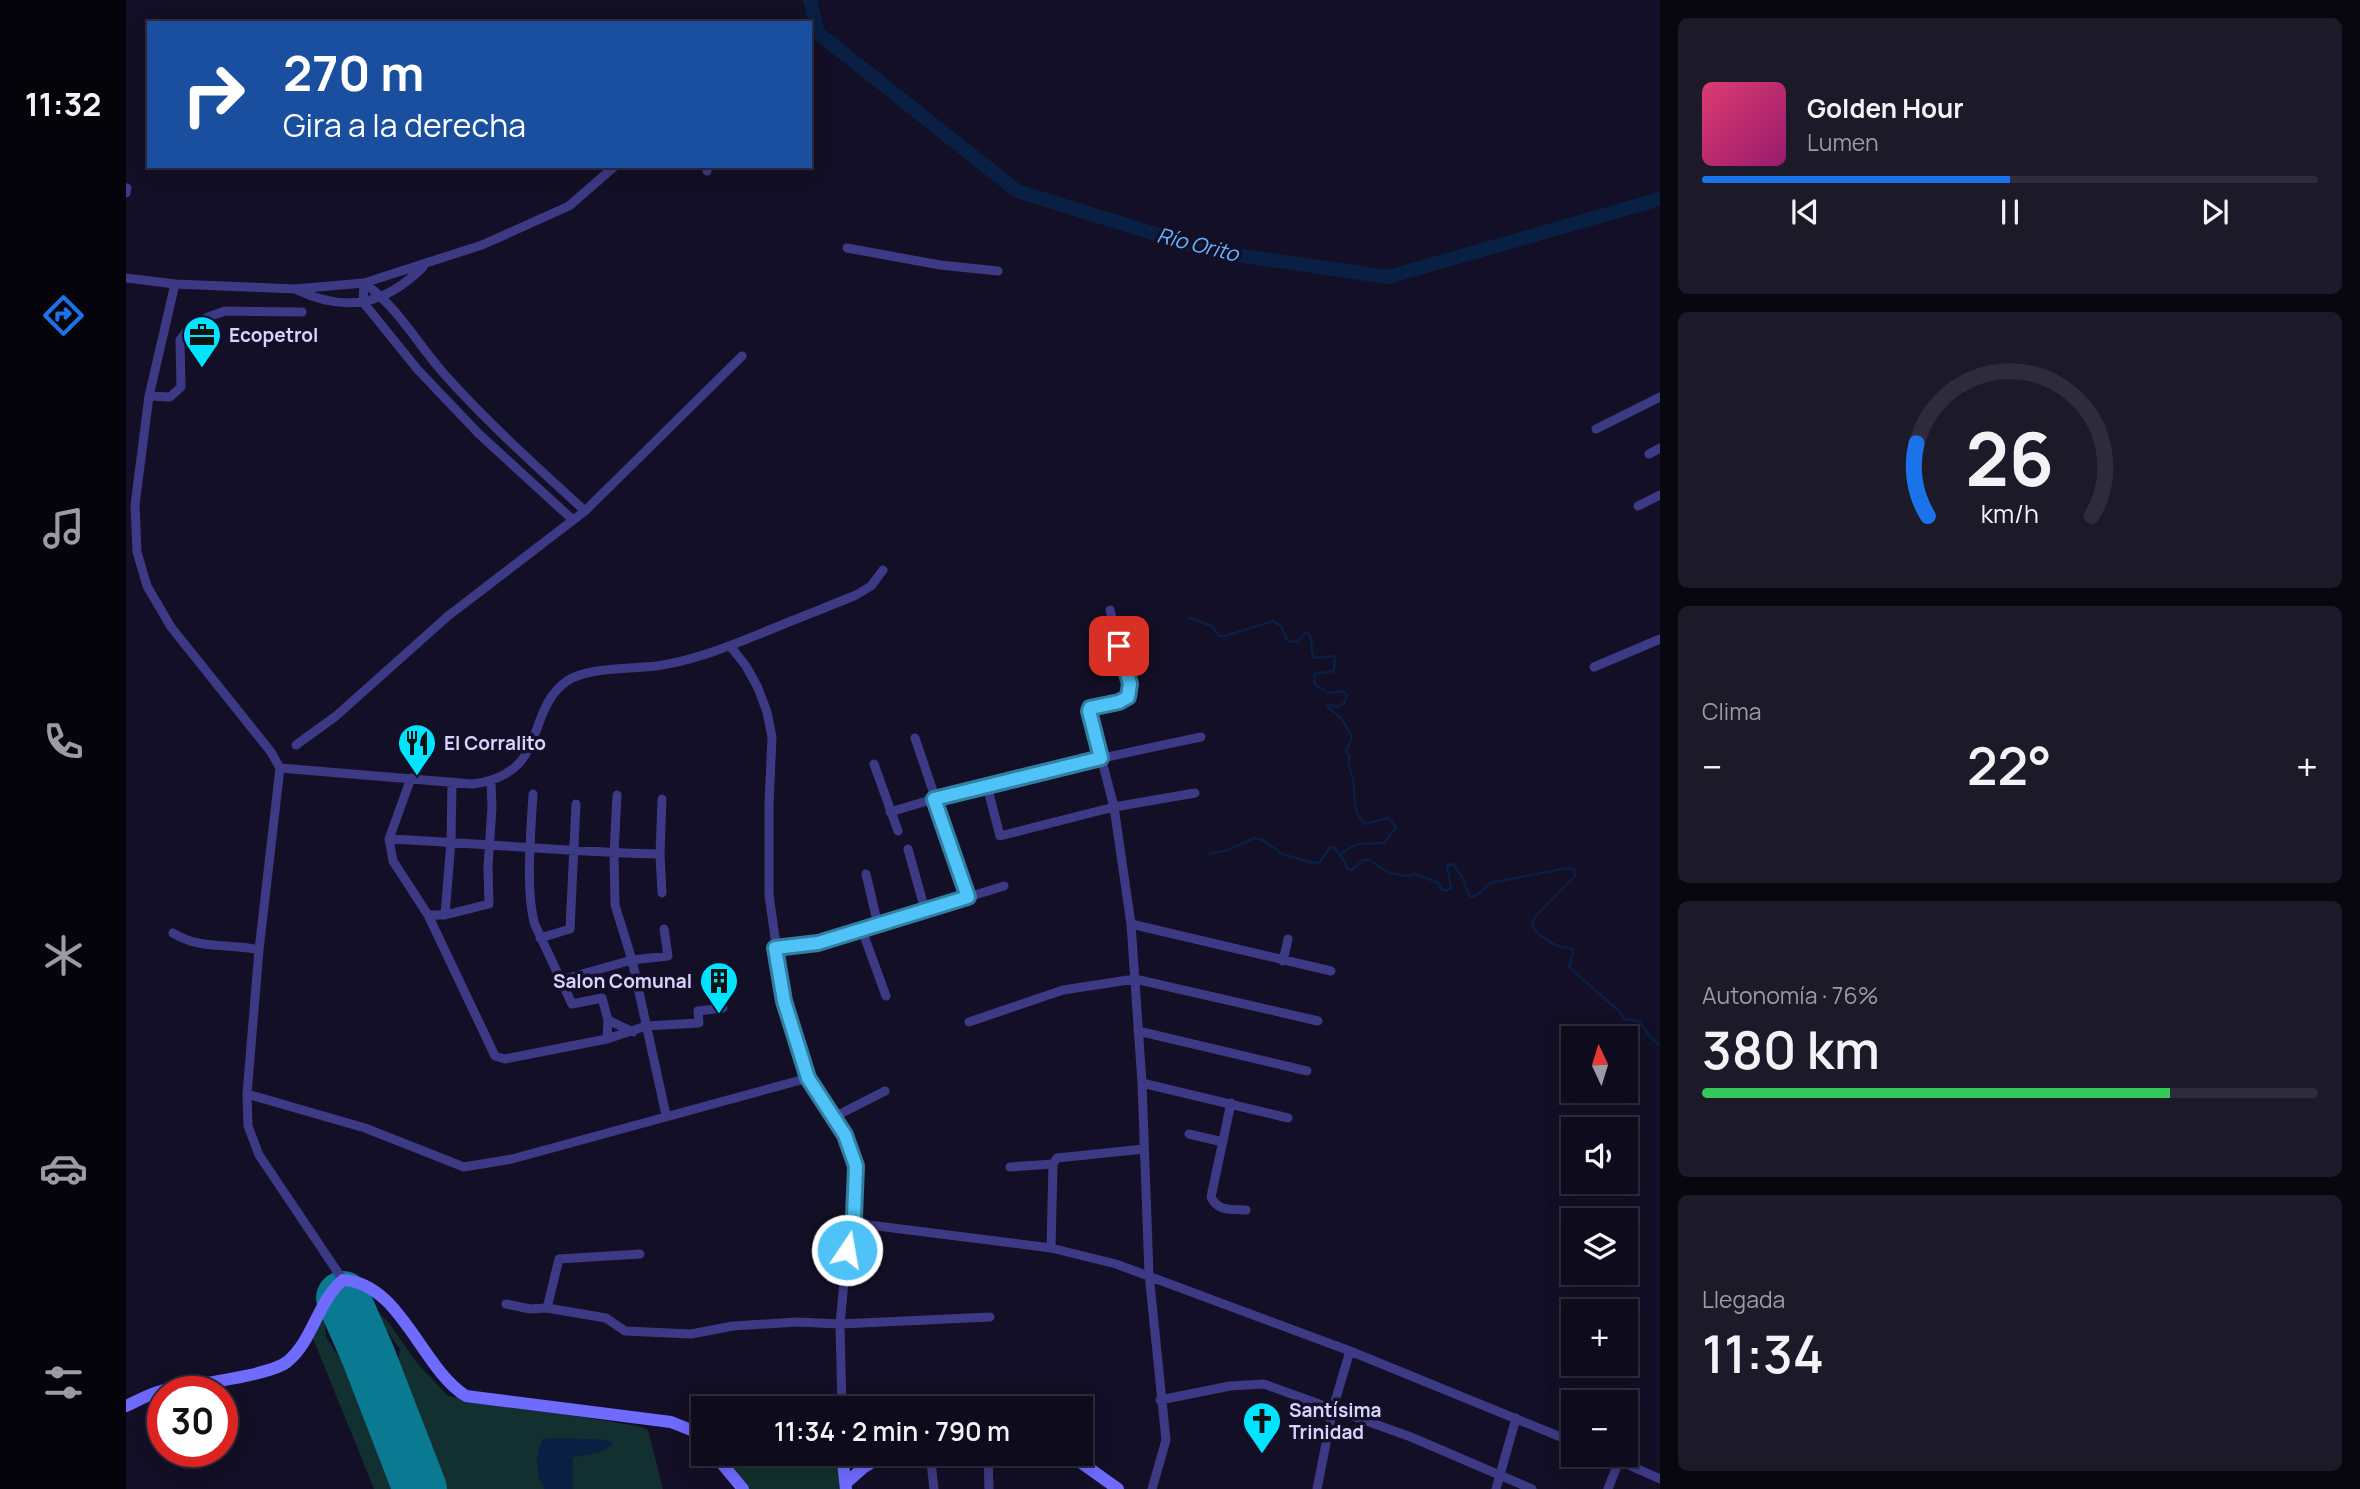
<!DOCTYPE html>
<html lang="es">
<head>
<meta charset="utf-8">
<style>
	body { margin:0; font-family:Manrope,sans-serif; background:#1c1929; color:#f1f3f6; height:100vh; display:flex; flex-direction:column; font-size:26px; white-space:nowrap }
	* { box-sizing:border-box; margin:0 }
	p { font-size:23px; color:#9b9ba3 }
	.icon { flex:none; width:38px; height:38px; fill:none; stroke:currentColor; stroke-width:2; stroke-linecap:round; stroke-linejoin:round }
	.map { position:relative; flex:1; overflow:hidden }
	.panel { display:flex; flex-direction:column; gap:18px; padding:18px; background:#08060f; width:700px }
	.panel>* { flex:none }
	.hud { position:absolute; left:21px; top:21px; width:665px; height:147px; border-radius:0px; box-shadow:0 4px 18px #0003,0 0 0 2px #2e2b3b; background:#1a4fa0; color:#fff; overflow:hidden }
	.needle { width:46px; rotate:356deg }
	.fabs { position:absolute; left:1435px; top:1026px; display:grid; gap:14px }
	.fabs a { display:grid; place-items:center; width:77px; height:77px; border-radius:0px; background:#0e0b1c; box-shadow:0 4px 18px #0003,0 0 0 2px #2e2b3b; font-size:35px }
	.speed { position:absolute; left:21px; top:1376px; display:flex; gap:14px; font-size:35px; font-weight:700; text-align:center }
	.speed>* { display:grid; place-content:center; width:91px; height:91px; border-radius:50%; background:#0e0b1c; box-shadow:0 4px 18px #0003,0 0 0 2px #2e2b3b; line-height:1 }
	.speed .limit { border:10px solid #d22; background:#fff; color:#111 }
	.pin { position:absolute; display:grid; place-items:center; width:60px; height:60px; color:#fff; margin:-30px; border-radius:14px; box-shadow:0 4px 10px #0006 }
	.me { position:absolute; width:77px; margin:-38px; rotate:12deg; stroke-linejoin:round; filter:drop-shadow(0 0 5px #0008) }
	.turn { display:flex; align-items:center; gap:24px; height:147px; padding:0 21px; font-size:32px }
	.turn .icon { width:91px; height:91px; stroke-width:2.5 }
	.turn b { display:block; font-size:49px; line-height:60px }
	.big { font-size:52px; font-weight:600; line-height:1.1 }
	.panel .widget { flex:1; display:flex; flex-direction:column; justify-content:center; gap:10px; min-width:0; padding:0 24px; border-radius:10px; background:#1c1929 }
	.panel .dial { align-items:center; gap:0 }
	.dial svg { height:182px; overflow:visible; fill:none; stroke:#2e2b3b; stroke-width:7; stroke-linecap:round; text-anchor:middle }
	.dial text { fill:#f1f3f6; stroke:none }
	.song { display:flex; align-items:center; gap:21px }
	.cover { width:84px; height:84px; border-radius:10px; background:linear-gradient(135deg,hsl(340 70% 55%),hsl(320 70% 35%)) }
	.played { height:7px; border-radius:4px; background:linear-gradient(90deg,#1a73e8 50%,#2e2b3b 50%) }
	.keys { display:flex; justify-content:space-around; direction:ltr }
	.heat { display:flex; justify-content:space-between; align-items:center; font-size:38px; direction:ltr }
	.charge { height:10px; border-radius:5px; background:linear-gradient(90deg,#34c759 76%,#2e2b3b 0) }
	.trip { position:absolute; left:565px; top:1396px; width:402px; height:70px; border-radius:0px; background:#0e0b1c; box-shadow:0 4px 18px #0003,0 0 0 2px #2e2b3b; font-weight:600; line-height:70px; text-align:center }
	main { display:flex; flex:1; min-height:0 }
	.menu { display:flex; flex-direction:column; width:126px; justify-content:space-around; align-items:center; background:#06040b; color:#9b9ba3 }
	.menu .icon { width:49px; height:49px }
	.menu .active { color:#1a73e8 }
	.menu b { font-size:32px; color:#f1f3f6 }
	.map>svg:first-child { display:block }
	.green { fill:#12302f }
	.water { fill:#0a1f44 }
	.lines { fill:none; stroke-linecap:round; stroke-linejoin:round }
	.stream { stroke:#0a1f44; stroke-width:2.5 }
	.river { stroke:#0a1f44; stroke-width:14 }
	.runway { stroke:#0a7a92; stroke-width:54 }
	.street { stroke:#3d3a85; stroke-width:9 }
	.secondary { stroke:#6f6bff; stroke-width:12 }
	.route-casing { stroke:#337fa1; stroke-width:18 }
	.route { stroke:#4fc3f7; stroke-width:12 }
	.labels { text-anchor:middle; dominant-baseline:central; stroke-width:7; stroke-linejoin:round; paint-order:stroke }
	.poi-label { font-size:19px; font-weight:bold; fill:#d9d4ff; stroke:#130f26; text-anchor:start }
	.water-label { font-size:21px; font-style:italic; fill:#62b6ff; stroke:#130f26 }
</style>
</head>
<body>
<main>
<nav class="menu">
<b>11:32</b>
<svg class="icon active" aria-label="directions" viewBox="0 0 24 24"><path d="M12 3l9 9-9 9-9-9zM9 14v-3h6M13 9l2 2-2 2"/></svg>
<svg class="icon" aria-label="music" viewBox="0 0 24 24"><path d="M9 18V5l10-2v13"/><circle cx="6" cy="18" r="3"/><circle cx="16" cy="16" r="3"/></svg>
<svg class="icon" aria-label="phone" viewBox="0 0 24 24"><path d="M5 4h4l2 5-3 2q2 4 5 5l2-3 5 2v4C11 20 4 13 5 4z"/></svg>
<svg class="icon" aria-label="climate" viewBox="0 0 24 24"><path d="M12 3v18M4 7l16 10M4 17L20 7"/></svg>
<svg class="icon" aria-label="car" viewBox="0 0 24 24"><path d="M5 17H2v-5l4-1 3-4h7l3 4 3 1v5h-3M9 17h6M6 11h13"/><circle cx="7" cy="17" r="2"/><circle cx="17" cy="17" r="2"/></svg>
<svg class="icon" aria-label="filters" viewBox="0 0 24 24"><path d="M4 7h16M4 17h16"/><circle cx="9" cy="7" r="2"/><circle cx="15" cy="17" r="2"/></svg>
</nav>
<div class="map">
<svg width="1534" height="1489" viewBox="0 0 1534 1489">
	<rect width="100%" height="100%" fill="#130f26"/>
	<path class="green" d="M217,1292L232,1296L246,1306L263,1323L291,1363L322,1396L512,1426L522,1430L537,1489H447V1457L474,1452L480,1440L412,1475L419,1489H310L268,1386L274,1349C257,1326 242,1294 211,1296L199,1322L200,1337L242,1402L277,1489H248L186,1336L206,1296Z
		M588,1454H712L717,1463L720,1489H617Z"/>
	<path class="water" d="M437,1438L480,1440L488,1444L474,1452L447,1457V1489H419C410,1472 408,1457 417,1439Z"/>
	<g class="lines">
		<path class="stream" d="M1063,618L1086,626L1093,636H1099L1147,621L1155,626L1162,641L1171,642L1179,633H1182C1189,641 1182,651 1189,658L1209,656L1208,671L1189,674L1188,684L1203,693L1217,691L1221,696L1218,703L1211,707L1205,705L1201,706L1215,718L1226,736L1220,752L1224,756C1221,766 1225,770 1227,779C1230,796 1225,812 1239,824L1262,818L1270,827L1258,843L1231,844L1214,854
			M1082,854L1102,850L1128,838L1137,840L1156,854L1187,863L1194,862L1204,847L1209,848L1219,862L1221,869L1226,870L1237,860H1243L1263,873L1281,876L1289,874L1313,883L1315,889L1320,891L1325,888L1321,865L1327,864L1337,878L1342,894L1346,897L1351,895L1364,883L1442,868L1450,870L1449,876L1409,917L1406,925C1409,933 1422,941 1430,945C1436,948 1442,947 1448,950L1443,967L1495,1013L1498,1019L1513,1021L1525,1038L1534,1045"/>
		<path class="river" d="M684,0L692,33L891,191L1084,251L1262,277L1534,199"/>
		<path class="runway" d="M217,1298L242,1355L294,1489"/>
		<path class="street" d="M581,171L582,166
			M0,193L1,188
			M721,248L814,265L872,271
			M0,278L49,284L169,289L238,283L356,245L443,206L489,166
			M238,283L237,302L292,370L353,434L447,520
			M238,283C272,307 292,345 320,376C363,424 411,467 459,511
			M49,284L23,396L9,505L11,552L21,586L45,627L145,752L154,768L133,950L121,1094L122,1126L133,1155L217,1280
			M171,290C220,313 259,305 297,267
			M23,396L44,397L55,387L54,340L60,332L82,317L99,311L176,312
			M1470,429L1534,397
			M1523,454L1534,448
			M1512,506L1534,495
			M984,610L1005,691C999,706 979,705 964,708L963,711L988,807L1005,924L1016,1083L1023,1274L1040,1440L1026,1489
			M604,646L620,666L632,688L641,712L646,737L643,804V895L658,1001L682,1078L719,1135L730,1166L728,1218L721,1250L714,1324L716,1409
			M1468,667L1534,639
			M789,738L843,897
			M170,745L210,716L322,616L459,511L616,356
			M748,764L772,831
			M154,768L346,784C425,774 397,712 441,681C461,667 505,669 530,666C567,661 601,647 636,633C667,620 699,608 730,595L745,586L757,570
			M285,778L263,839L267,861L302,915L369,1056L379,1059L481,1039L520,1026L573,1023L572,1011L597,1008
			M861,786L874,836L988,807L1069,793
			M407,794C405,830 399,892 409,925L446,1004L476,998L482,1020L481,1039
			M491,795L488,853L489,905L506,960L540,1115
			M536,799L534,854L536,893
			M764,812C866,781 971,759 1075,737
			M263,839C353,843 443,852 534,854
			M782,849L799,910
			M740,874L752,925
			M302,915H319L363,904L362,867L366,807L365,782
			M319,915L325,841L326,782
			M1005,924L1205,971
			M736,930L760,996
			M47,933C73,950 104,943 133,950
			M414,938L444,929L450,804
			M649,948L692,943L878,886
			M1157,961L1162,939
			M435,980L506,960L542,956L538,929
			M482,1020L507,1032
			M843,1022L937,990L1009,979L1192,1021
			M1012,1031L1181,1071
			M1016,1083L1162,1118
			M121,1094L239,1128L338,1167L386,1159L682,1078
			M1105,1103L1085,1197C1092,1212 1106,1209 1120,1210
			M708,1117L759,1091
			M1063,1134L1097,1142
			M884,1167L927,1164L931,1158L1018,1149
			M728,1218L743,1225L925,1248L990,1264L1224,1351L1447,1442
			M925,1248L927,1164
			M380,1304L404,1309L421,1308L480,1318L499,1331L565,1334L607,1326L671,1322L714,1324L864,1317
			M421,1308L433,1259L514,1254
			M1034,1400L1104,1386L1138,1384L1285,1437L1406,1489
			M570,1432L569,1422L578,1416
			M804,1454L808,1489
			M862,1454L863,1489
			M1478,1454L1534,1479
			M1191,1489L1207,1408L1224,1351
			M1370,1489L1390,1418
			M1482,1489L1493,1461"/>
		<path class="secondary" d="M0,1406C11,1401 23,1394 35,1391C61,1385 146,1376 162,1361C187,1340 192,1301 217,1280C275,1283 295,1368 340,1396L545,1422L570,1432L578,1442
			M588,1454L617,1489
			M939,1454L950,1459L992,1489
			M720,1483L737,1468L759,1454
			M720,1489L717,1463L737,1454"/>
	</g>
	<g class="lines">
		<defs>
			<path id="route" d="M721,1250L728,1217L730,1166L719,1135L682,1078L658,1001L649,948L692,943L842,897L808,799L975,758L963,711L964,708L993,702L1002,697L1004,684L993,646"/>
		</defs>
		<use href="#route" class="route-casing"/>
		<use href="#route" class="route"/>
	</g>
	<defs>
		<symbol id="office-pin" viewBox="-11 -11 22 30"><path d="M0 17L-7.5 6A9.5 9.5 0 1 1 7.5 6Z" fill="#00e5ff" stroke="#130f26"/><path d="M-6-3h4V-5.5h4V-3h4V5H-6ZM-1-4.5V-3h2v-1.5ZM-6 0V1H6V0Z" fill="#111"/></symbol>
		<symbol id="restaurant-pin" viewBox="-11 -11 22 30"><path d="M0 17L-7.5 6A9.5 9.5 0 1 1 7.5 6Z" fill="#00e5ff" stroke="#130f26"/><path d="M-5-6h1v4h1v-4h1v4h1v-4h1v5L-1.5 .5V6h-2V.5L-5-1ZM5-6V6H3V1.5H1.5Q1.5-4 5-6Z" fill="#111"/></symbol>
		<symbol id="building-pin" viewBox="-11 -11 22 30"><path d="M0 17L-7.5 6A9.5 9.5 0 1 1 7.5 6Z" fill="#00e5ff" stroke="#130f26"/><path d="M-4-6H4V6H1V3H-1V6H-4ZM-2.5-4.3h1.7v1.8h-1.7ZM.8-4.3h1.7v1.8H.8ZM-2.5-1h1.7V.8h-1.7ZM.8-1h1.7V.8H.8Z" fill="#111"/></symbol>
		<symbol id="church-pin" viewBox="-11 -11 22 30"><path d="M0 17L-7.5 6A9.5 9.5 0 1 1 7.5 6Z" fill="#00e5ff" stroke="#130f26"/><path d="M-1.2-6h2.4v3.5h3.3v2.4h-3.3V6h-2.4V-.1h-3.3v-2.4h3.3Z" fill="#111"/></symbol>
	</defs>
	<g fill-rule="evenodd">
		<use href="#office-pin" x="54" y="313" width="44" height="60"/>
		<use href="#restaurant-pin" x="269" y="721" width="44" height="60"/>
		<use href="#building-pin" x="571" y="959" width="44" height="60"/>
		<use href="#church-pin" x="1114" y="1399" width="44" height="60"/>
	</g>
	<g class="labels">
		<g class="poi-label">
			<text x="103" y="335">Ecopetrol</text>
			<text x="318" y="743">El Corralito</text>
			<text x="566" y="981" text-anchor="end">Salon Comunal</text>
			<text x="1163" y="1410">Santísima<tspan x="1163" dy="22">Trinidad</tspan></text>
		</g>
		<g class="water-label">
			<text transform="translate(1072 244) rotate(14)">Río Orito</text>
		</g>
	</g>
</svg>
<div class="fabs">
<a><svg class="needle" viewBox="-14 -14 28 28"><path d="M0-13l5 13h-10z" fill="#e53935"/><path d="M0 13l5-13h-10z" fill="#9b9ba3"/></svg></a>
<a><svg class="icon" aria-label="sound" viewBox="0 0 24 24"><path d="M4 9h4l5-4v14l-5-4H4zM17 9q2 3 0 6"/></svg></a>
<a><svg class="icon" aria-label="layers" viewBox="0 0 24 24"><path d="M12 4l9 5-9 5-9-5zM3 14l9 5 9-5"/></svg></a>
<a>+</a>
<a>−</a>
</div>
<div class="speed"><div class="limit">30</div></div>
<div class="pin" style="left:993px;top:646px;background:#d93025"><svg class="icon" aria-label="arrive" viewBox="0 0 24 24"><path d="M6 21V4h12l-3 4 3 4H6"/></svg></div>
<svg class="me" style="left:721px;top:1250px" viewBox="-20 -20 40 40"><circle r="17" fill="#4fc3f7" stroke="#fff" stroke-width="3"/><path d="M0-11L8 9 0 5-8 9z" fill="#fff"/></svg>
<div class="trip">11:34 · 2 min · 790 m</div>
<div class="hud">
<div class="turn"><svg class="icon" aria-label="right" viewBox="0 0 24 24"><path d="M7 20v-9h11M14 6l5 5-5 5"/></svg><div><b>270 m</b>Gira a la derecha</div></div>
</div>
</div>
<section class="panel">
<div class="widget">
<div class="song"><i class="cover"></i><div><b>Golden Hour</b><p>Lumen</p></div></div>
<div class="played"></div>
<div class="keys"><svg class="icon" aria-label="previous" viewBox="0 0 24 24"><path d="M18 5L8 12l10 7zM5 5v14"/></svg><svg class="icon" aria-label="pause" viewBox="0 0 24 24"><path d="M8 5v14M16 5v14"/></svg><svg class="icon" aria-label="next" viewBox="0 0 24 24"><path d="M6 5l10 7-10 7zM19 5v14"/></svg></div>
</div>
<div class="widget dial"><svg viewBox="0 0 100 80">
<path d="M14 69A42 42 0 1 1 86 69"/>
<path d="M14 69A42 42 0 0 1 9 37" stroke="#1a73e8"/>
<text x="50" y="56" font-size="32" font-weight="700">26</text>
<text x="50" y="72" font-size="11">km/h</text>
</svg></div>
<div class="widget"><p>Clima</p>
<div class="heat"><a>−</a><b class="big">22°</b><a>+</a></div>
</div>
<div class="widget"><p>Autonomía · 76%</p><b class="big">380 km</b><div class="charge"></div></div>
<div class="widget"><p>Llegada</p><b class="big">11:34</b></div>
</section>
</main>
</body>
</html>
